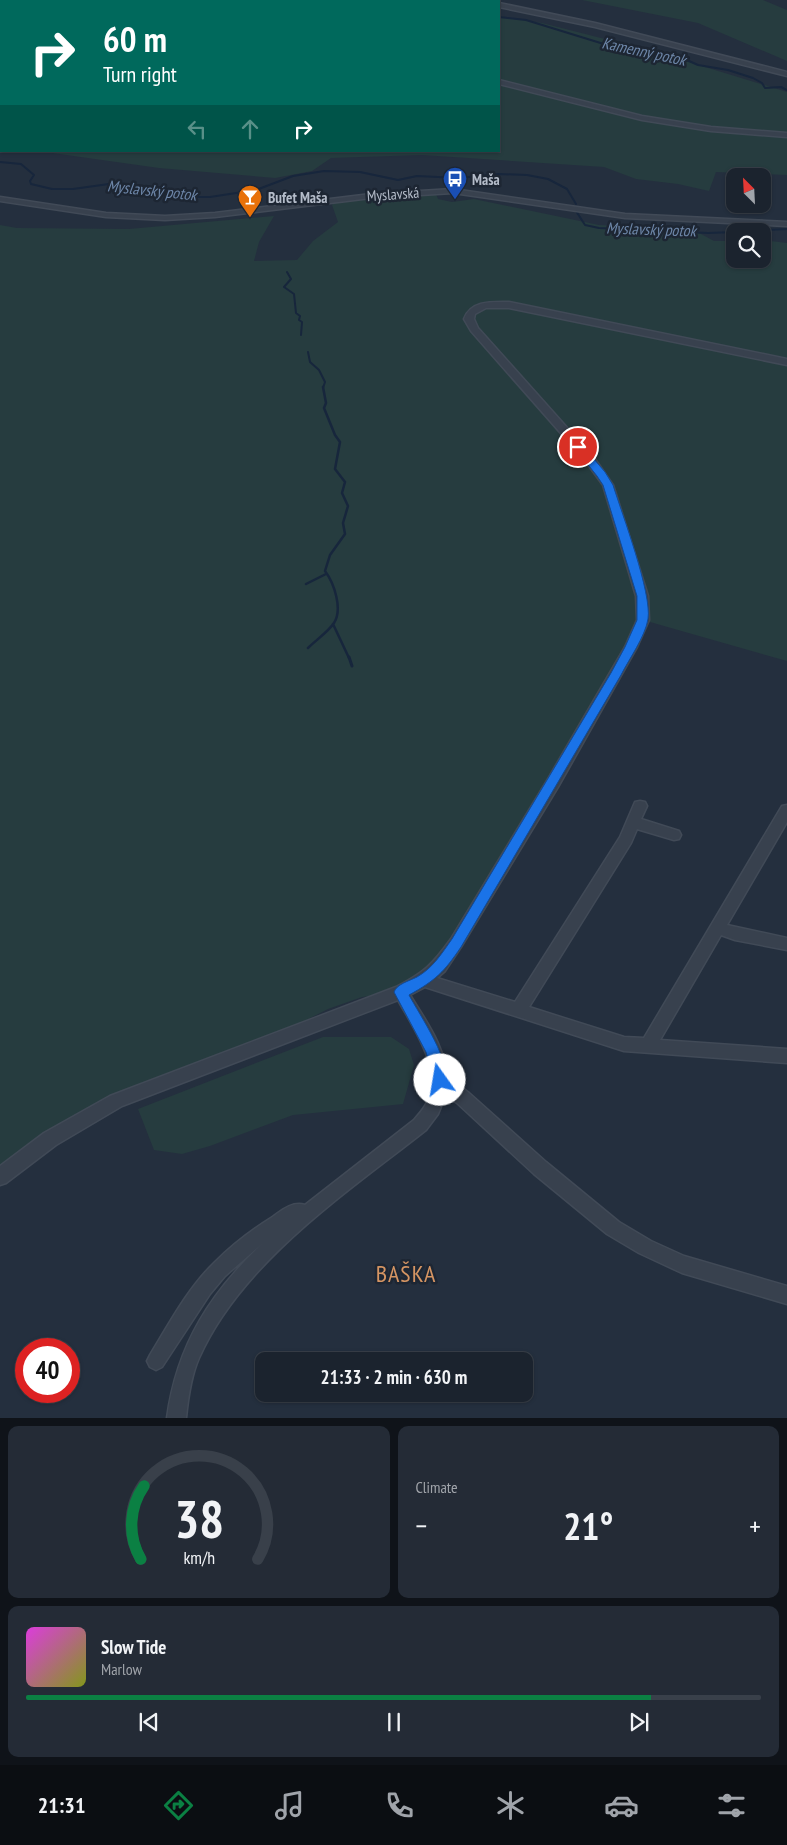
<!DOCTYPE html>
<html lang="en">
<head>
<meta charset="utf-8">
<style>
	body { margin:0; font-family:"PT Sans Narrow",sans-serif; background:#242b36; color:#f1f3f6; height:100vh; display:flex; flex-direction:column; font-size:19px; white-space:nowrap }
	* { box-sizing:border-box; margin:0 }
	p { font-size:16px; color:#a0a4aa }
	.icon { flex:none; width:28px; height:28px; fill:none; stroke:currentColor; stroke-width:2; stroke-linecap:round; stroke-linejoin:round }
	.map { position:relative; height:1418px; overflow:hidden }
	.side { display:flex; flex-direction:column; gap:8px; padding:8px; background:#0f1319; flex:1 }
	.side>* { flex:none }
	.hud { position:absolute; left:0px; top:0px; width:500px; height:152px; box-shadow:0 1px 4px #0004,0 0 0 1px #39404a; background:#00695c; color:#fff; overflow:hidden }
	.needle { width:32px; rotate:336deg }
	.tools { position:absolute; left:726px; top:168px; display:grid; gap:10px }
	.tools a { display:grid; place-items:center; width:45px; height:45px; border-radius:10px; background:#1b232e; box-shadow:0 1px 4px #0004,0 0 0 1px #39404a; font-size:25px }
	.speed { position:absolute; left:15px; top:1338px; display:flex; gap:10px; font-size:25px; font-weight:700; text-align:center }
	.speed>* { display:grid; place-content:center; width:65px; height:65px; border-radius:50%; background:#1b232e; box-shadow:0 1px 4px #0004,0 0 0 1px #39404a; line-height:1 }
	.speed .limit { border:8px solid #d22; background:#fff; color:#111 }
	.pin { position:absolute; display:grid; place-items:center; width:42px; height:42px; color:#fff; margin:-21px; border:2px solid #fff; border-radius:50%; box-shadow:0 1px 5px #0007 }
	.me { position:absolute; width:55px; margin:-28px; rotate:347deg; stroke-linejoin:round; filter:drop-shadow(0 0 4px #0008) }
	.turn { display:flex; align-items:center; gap:18px; height:105px; padding:0 20px; font-size:22px }
	.turn .icon { width:65px; height:65px; stroke-width:2.5 }
	.turn b { display:block; font-size:35px; line-height:42px }
	.lanes { display:flex; align-items:center; height:48px; padding:0 20px; background:#0003; justify-content:center; gap:25px; direction:ltr }
	.lanes .off { opacity:.35 }
	.big { font-size:38px; font-weight:800; line-height:1.1 }
	.side .widget { flex:1; display:flex; flex-direction:column; justify-content:center; gap:8px; min-width:0; padding:0 18px; border-radius:10px; background:#242b36 }
	.side .dial { align-items:center; gap:0 }
	.dial svg { height:130px; overflow:visible; fill:none; stroke:#39404a; stroke-width:7; stroke-linecap:round; text-anchor:middle }
	.dial text { fill:#f1f3f6; stroke:none }
	.song { display:flex; align-items:center; gap:15px }
	.cover { width:60px; height:60px; border-radius:8px; background:linear-gradient(135deg,hsl(300 70% 55%),hsl(70 70% 35%)) }
	.played { height:5px; border-radius:2px; background:linear-gradient(90deg,#0b8043 85%,#39404a 85%) }
	.keys { display:flex; justify-content:space-around; direction:ltr }
	.heat { display:flex; justify-content:space-between; align-items:center; font-size:28px; direction:ltr }
	.side .tiles { flex:1; display:grid; gap:8px; grid-template-columns:1fr 1fr }
	.widget:last-child { grid-column:span 2 }
	.trip { position:absolute; left:255px; top:1352px; width:278px; height:50px; border-radius:10px; background:#1b232e; box-shadow:0 1px 4px #0004,0 0 0 1px #39404a; font-weight:800; line-height:50px; text-align:center }
	.tab-bar { display:flex; height:80px; justify-content:space-around; align-items:center; background:#0b0e12; color:#a0a4aa }
	.tab-bar .icon { width:35px; height:35px }
	.tab-bar .active { color:#0b8043 }
	.tab-bar b { font-size:22px; color:#f1f3f6 }
	.map>svg:first-child { display:block }
	.green { fill:#263c3f }
	.lines { fill:none; stroke-linecap:round; stroke-linejoin:round }
	.stream-far2 { stroke:#17263c; stroke-width:2 }
	.stream-far1 { stroke:#17263c; stroke-width:2.5 }
	.stream { stroke:#17263c; stroke-width:3 }
	.minor-casing { stroke:#414a57; stroke-width:3 }
	.minor { fill:#38414e; fill-rule:evenodd }
	.route { fill:#1a73e8; stroke:#114b97 }
	.labels { text-anchor:middle; dominant-baseline:central; stroke-width:5; stroke-linejoin:round; paint-order:stroke }
	.far-poi-label { font-size:15px; font-weight:bold; fill:#b4bcc9; stroke:#1d2633; text-anchor:start }
	.far-street-label { font-size:15px; fill:#b4bcc9; stroke:#1d2633 }
	.far-water-label { font-size:16px; font-style:italic; fill:#6d86a8; stroke:#1d2633 }
	.near-quarter-label { font-size:24px; letter-spacing:1px; fill:#d59563; stroke:#1d2633 }
</style>
</head>
<body>
<div class="map">
<svg width="787" height="1418" viewBox="0 0 787 1418">
	<rect width="100%" height="100%" fill="#242f3e"/>
	<path class="green" d="M0,0H409L415,1H1V146Z
		M582,0H763L787,10V61L698,23Z
		M499,16L542,23L656,52L787,92V175L716,172L709,191L678,184L636,179L604,167L422,155L331,158L312,171L275,178L159,168L38,151H499Z
		M434,189L438,199L452,202L474,199L599,225L675,228L701,234L714,241H735V259H762L763,240L787,243V661L643,620L440,967L401,992L362,997L328,1009L235,1056L153,1086L0,1177V225L17,228L129,229L274,216L259,242L254,261L297,260L313,241L338,222L332,205L339,197Z
		M323,1037H391L409,1049L414,1065L403,1104L293,1115L210,1146L182,1154L154,1150L138,1109Z"/>
	<g class="lines">
		<path class="stream-far2" d="M412,0L422,1
			M499,17L526,20L620,49L680,57L698,65L728,70L753,78L762,83L765,88L781,87L787,90
			M0,162L21,164L34,175L30,181L31,184L52,189H73L116,183L141,186L193,197H210L256,190L293,176L324,171L360,172L398,180L417,176L459,178L499,174L527,175L548,179L567,189L576,204
			M576,211L585,225L599,228L708,233L735,232
			M747,231L787,229
			M287,272L291,279L284,287L294,294L296,313L300,316L299,320L302,322L301,335
			M308,352L310,362L319,370L325,382L323,388"/>
		<path class="stream-far1" d="M306,584L326,574
			M333,624L349,658
			M308,648C316,640 328,632 334,623C343,609 334,583 325,571L330,555L345,534L343,523L348,506L342,493L345,482L335,469L340,442L335,435L324,408L326,403L323,387"/>
		<path class="stream" d="M349,657L352,666"/>
		<defs>
			<path id="minor" d="M9,0H19L20,1H10Z
				M475,0H486L487,1H476Z
				M499,3L595,23L787,72V76L595,27L499,7Z
				M499,80L642,116L711,127L787,133V137L711,131L642,120L499,84Z
				M453,189L625,214L787,222V226L625,218L453,193L371,198L215,217L165,220L106,217L0,201V197L106,213L165,216L215,213L371,194Z
				M509,302L787,359V365L509,308H486L475,314L474,319L478,328L595,459L613,485L648,596L649,620L637,647L558,787L461,947L445,971L437,978L515,1002L620,837L635,802L640,801L645,802L647,806L641,819L679,831L681,835L679,839L674,840L637,829L631,843L529,1007L624,1037L644,1038L782,806L787,805V822L727,925L787,938V950L735,940L721,935L660,1040L787,1049V1063L624,1051L425,987L410,995C426,1021 448,1051 447,1083L461,1087L469,1093L546,1162L619,1222L651,1241L684,1256L787,1286V1304L682,1273L639,1253L607,1234L534,1174L457,1103L451,1099L445,1097L438,1114L426,1130C346,1193 241,1263 199,1358C191,1376 188,1398 186,1418H167C177,1344 211,1292 264,1242L225,1276L210,1294L162,1367L156,1370L150,1367L147,1361L150,1355C169,1324 188,1288 214,1263C231,1246 250,1231 271,1218C281,1211 292,1201 305,1205L414,1120C418,1115 423,1110 426,1104C444,1070 414,1029 398,1000L122,1106L56,1145L6,1183L0,1185V1166L44,1133L110,1096L396,987C424,973 433,964 451,939L548,779L625,647L637,620L636,596L603,485L587,463L471,331L464,319C471,300 492,302 509,302Z"/>
		</defs>
		<use href="#minor" class="minor-casing"/>
		<use href="#minor" class="minor"/>
	</g>
	<path class="route" d="M578,444L582,445L605,472L613,485C622,514 652,593 648,619C645,637 629,659 621,675L461,947C444,972 436,980 409,995C419,1014 454,1065 445,1085L440,1087L435,1085L426,1052L394,992C397,984 409,981 417,977C433,968 442,953 452,939L611,673L625,647L637,620V596L603,485L597,476L574,447Z"/>
	<defs>
		<symbol id="bus-pin" viewBox="-11 -11 22 30"><path d="M0 17L-7.5 6A9.5 9.5 0 1 1 7.5 6Z" fill="#1a4fb4" stroke="#1d2633"/><path d="M-5-6H5V4H4V6H2V4H-2V6H-4V4H-5ZM-3.5-4V0h7V-4ZM-3.5 1.2v1.5H-2V1.2ZM2 1.2v1.5H3.5V1.2Z" fill="#fff"/></symbol>
		<symbol id="bar-pin" viewBox="-11 -11 22 30"><path d="M0 17L-7.5 6A9.5 9.5 0 1 1 7.5 6Z" fill="#e8710a" stroke="#1d2633"/><path d="M-6-5H6L.8 .8V4.5H3.5V6h-7V4.5H-.8V.8Z" fill="#fff"/></symbol>
	</defs>
	<g fill-rule="evenodd">
		<use href="#bus-pin" x="441" y="165" width="28" height="38"/>
		<use href="#bar-pin" x="236" y="183" width="28" height="38"/>
	</g>
	<g class="labels">
		<g class="far-poi-label">
			<text x="472" y="179">Maša</text>
			<text x="268" y="197">Bufet Maša</text>
		</g>
		<g class="far-street-label">
			<text transform="translate(393 194) rotate(-4)">Myslavská</text>
		</g>
		<g class="far-water-label">
			<text transform="translate(644 51) rotate(12)">Kamenný potok</text>
			<text transform="translate(152 190) rotate(6)">Myslavský potok</text>
			<text transform="translate(651 229) rotate(2)">Myslavský potok</text>
		</g>
		<g class="near-quarter-label">
			<text x="406" y="1273">BAŠKA</text>
		</g>
	</g>
</svg>
<div class="tools">
<a><svg class="needle" viewBox="-14 -14 28 28"><path d="M0-13l5 13h-10z" fill="#e53935"/><path d="M0 13l5-13h-10z" fill="#a0a4aa"/></svg></a>
<a><svg class="icon" aria-label="search" viewBox="0 0 24 24"><circle cx="10" cy="10" r="6"/><path d="M15 15l6 6"/></svg></a>
</div>
<div class="speed"><div class="limit">40</div></div>
<div class="pin" style="left:578px;top:447px;background:#d93025"><svg class="icon" aria-label="arrive" viewBox="0 0 24 24"><path d="M6 21V4h12l-3 4 3 4H6"/></svg></div>
<svg class="me" style="left:440px;top:1080px" viewBox="-20 -20 40 40"><circle r="19" fill="#fff"/><path d="M0-13L10 11 0 6-10 11z" fill="#1a73e8"/></svg>
<div class="trip">21:33 · 2 min · 630 m</div>
<div class="hud">
<div class="turn"><svg class="icon" aria-label="right" viewBox="0 0 24 24"><path d="M7 20v-9h11M14 6l5 5-5 5"/></svg><div><b>60 m</b>Turn right</div></div>
<div class="lanes"><svg class="icon off" aria-label="left" viewBox="0 0 24 24"><path d="M17 20v-9H6M10 6l-5 5 5 5"/></svg><svg class="icon off" aria-label="ahead" viewBox="0 0 24 24"><path d="M12 20V5M6 11l6-6 6 6"/></svg><svg class="icon" aria-label="right" viewBox="0 0 24 24"><path d="M7 20v-9h11M14 6l5 5-5 5"/></svg></div>
</div>
</div>
<section class="side">
<div class="tiles">
<div class="widget dial"><svg viewBox="0 0 100 80">
<path d="M14 69A42 42 0 1 1 86 69"/>
<path d="M14 69A42 42 0 0 1 16 24" stroke="#0b8043"/>
<text x="50" y="56" font-size="32" font-weight="700">38</text>
<text x="50" y="72" font-size="11">km/h</text>
</svg></div>
<div class="widget"><p>Climate</p>
<div class="heat"><a>−</a><b class="big">21°</b><a>+</a></div>
</div>
<div class="widget">
<div class="song"><i class="cover"></i><div><b>Slow Tide</b><p>Marlow</p></div></div>
<div class="played"></div>
<div class="keys"><svg class="icon" aria-label="previous" viewBox="0 0 24 24"><path d="M18 5L8 12l10 7zM5 5v14"/></svg><svg class="icon" aria-label="pause" viewBox="0 0 24 24"><path d="M8 5v14M16 5v14"/></svg><svg class="icon" aria-label="next" viewBox="0 0 24 24"><path d="M6 5l10 7-10 7zM19 5v14"/></svg></div>
</div>
</div>
</section>
<nav class="tab-bar">
<b>21:31</b>
<svg class="icon active" aria-label="directions" viewBox="0 0 24 24"><path d="M12 3l9 9-9 9-9-9zM9 14v-3h6M13 9l2 2-2 2"/></svg>
<svg class="icon" aria-label="music" viewBox="0 0 24 24"><path d="M9 18V5l10-2v13"/><circle cx="6" cy="18" r="3"/><circle cx="16" cy="16" r="3"/></svg>
<svg class="icon" aria-label="phone" viewBox="0 0 24 24"><path d="M5 4h4l2 5-3 2q2 4 5 5l2-3 5 2v4C11 20 4 13 5 4z"/></svg>
<svg class="icon" aria-label="climate" viewBox="0 0 24 24"><path d="M12 3v18M4 7l16 10M4 17L20 7"/></svg>
<svg class="icon" aria-label="car" viewBox="0 0 24 24"><path d="M5 17H2v-5l4-1 3-4h7l3 4 3 1v5h-3M9 17h6M6 11h13"/><circle cx="7" cy="17" r="2"/><circle cx="17" cy="17" r="2"/></svg>
<svg class="icon" aria-label="filters" viewBox="0 0 24 24"><path d="M4 7h16M4 17h16"/><circle cx="9" cy="7" r="2"/><circle cx="15" cy="17" r="2"/></svg>
</nav>
</body>
</html>
